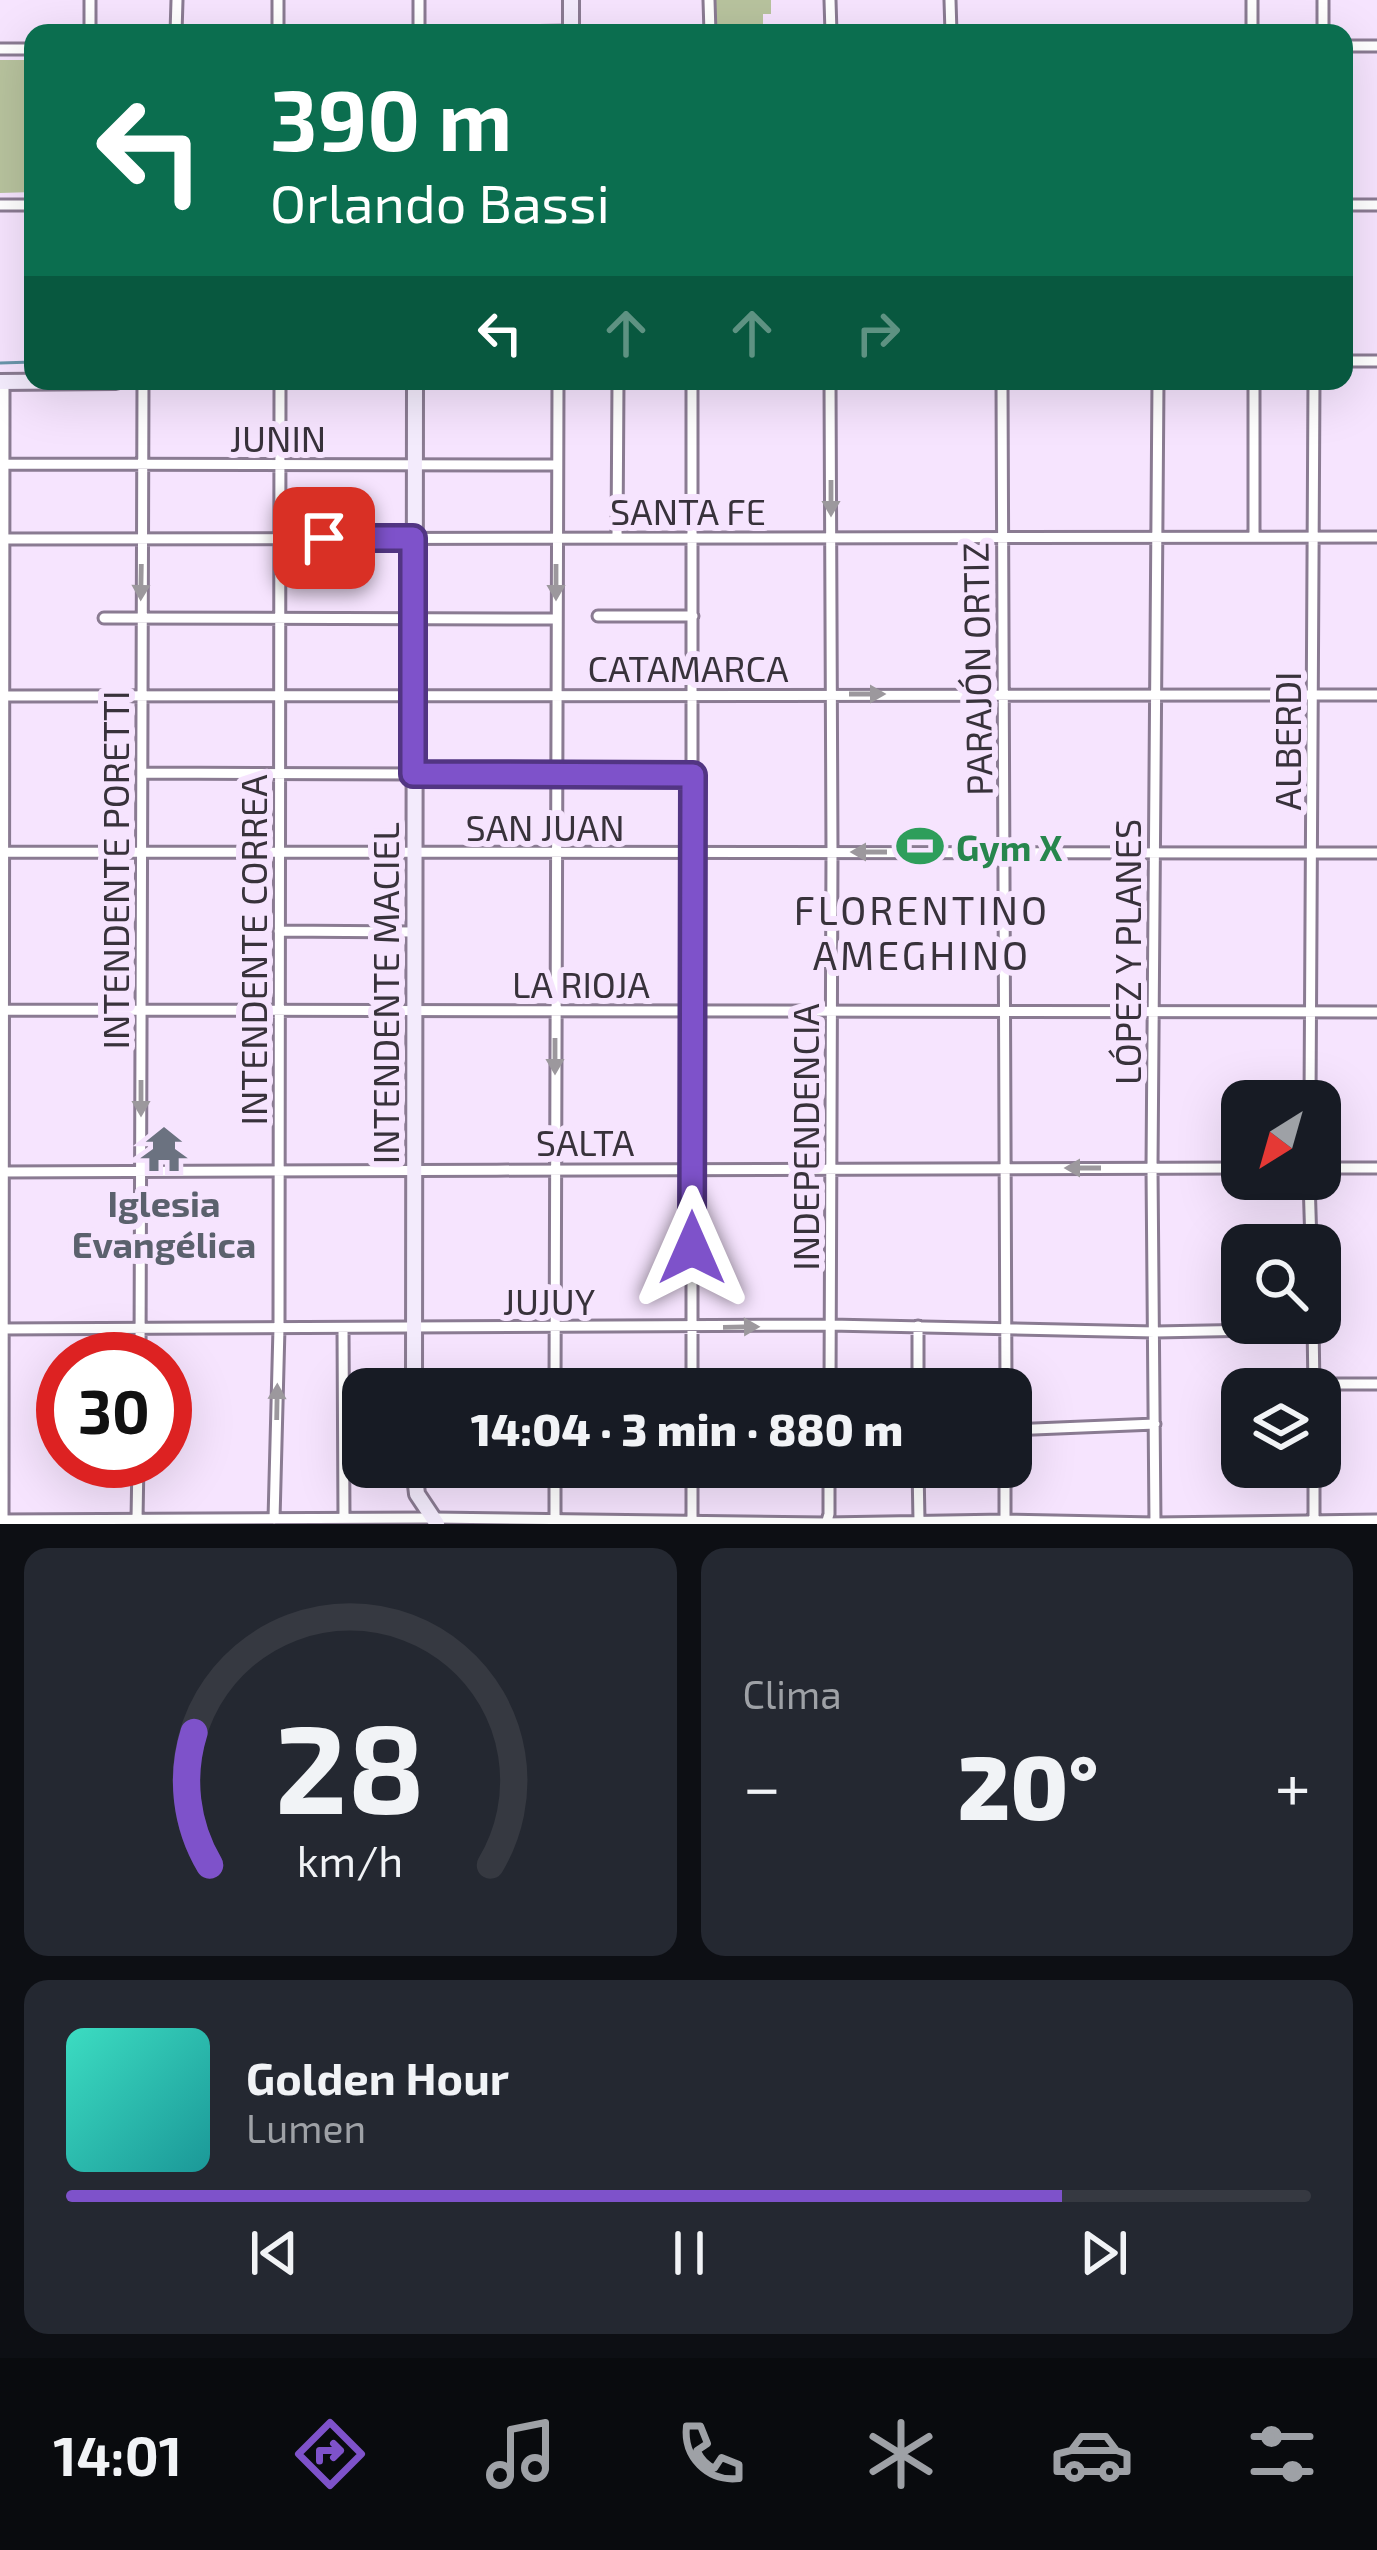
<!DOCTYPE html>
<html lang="es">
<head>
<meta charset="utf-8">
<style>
	body { margin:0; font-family:"Exo 2",sans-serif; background:#242831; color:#f1f3f6; height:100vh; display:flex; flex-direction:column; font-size:45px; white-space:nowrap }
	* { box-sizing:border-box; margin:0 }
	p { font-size:39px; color:#9ea1a6 }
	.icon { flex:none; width:66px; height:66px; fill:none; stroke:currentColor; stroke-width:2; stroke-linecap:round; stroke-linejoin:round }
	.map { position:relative; height:1524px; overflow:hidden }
	.drawer { display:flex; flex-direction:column; gap:24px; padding:24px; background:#0d0f14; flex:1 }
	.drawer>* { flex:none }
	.banner { position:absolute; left:24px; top:24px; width:1329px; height:366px; border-radius:24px; box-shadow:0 12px 48px #0002; background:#0b6e4f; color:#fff; overflow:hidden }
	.needle { width:78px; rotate:217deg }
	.buttons { position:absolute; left:1221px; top:1080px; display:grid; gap:24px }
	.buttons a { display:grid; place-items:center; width:120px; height:120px; border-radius:24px; background:#171b24; box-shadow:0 12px 48px #0002; font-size:60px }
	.speed { position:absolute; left:36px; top:1332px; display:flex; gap:24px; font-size:60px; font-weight:700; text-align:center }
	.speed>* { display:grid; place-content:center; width:156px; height:156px; border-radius:50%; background:#171b24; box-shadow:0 12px 48px #0002; line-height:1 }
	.speed .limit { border:18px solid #d22; background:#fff; color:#111 }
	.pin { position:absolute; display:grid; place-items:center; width:102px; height:102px; color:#fff; margin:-51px; border-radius:24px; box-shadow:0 6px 18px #0006 }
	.me { position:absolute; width:132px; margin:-66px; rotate:0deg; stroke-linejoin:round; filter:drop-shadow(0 0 9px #0008) }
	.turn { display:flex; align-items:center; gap:42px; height:252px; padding:0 48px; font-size:54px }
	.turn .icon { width:156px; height:156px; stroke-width:2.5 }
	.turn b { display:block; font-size:84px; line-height:102px }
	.lanes { display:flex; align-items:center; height:114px; padding:0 48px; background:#0003; justify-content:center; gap:60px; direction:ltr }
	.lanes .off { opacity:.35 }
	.big { font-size:90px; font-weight:800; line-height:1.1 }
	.drawer .widget { flex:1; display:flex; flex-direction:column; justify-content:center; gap:18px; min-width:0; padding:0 42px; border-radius:24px; background:#242831 }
	.drawer .dial { align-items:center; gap:0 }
	.dial svg { height:312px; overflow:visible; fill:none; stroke:#363941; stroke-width:7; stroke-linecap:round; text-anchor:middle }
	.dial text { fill:#f1f3f6; stroke:none }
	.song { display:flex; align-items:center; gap:36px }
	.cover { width:144px; height:144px; border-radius:18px; background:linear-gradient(135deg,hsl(170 70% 55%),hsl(180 70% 35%)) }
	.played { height:12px; border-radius:6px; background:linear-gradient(90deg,#7e52ca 80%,#363941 80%) }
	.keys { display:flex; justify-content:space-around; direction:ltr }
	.heat { display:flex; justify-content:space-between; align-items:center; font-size:66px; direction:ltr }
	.drawer .tiles { flex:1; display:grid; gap:24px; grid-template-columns:1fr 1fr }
	.widget:last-child { grid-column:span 2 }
	.trip { position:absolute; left:342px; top:1368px; width:690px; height:120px; border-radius:24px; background:#171b24; box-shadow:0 12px 48px #0002; font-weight:800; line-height:120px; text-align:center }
	.menu { display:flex; height:192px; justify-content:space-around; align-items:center; background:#090b0e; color:#9ea1a6 }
	.menu .icon { width:84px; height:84px }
	.menu .selected { color:#7e52ca }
	.menu b { font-size:54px; color:#f1f3f6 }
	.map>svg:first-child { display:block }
	.green { fill:#b8c39e }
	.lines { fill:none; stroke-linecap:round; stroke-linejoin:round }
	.stream { stroke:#6a95ab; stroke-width:3 }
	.minor-casing { stroke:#8a7b92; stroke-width:15 }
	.secondary-casing { stroke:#8a7b92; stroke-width:20 }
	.minor { stroke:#fff; stroke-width:9 }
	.secondary { stroke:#f3ebfc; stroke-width:14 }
	.oneway { fill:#9c989d }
	.route-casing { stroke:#523583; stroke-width:30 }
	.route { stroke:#7e52ca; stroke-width:21 }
	.labels { text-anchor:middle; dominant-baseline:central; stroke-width:12; stroke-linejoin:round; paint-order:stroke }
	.street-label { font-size:36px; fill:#38323b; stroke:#f6e4fe }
	.leisure-label { font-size:36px; font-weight:bold; fill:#27864d; stroke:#f6e4fe; text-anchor:start }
	.worship-label { font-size:36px; font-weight:bold; fill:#5b616d; stroke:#f6e4fe }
	.neighbourhood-label { font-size:39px; letter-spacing:3px; fill:#38323b; stroke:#f6e4fe }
</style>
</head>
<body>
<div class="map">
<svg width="1377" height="1524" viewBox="0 0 1377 1524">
	<rect width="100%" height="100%" fill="#f6e4fe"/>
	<path class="green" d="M714,0H771V14H763V33H715Z
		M0,60H33V192L0,193Z"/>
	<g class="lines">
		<path class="stream" d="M0,363L33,362"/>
		<defs>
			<path id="minor" d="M90,0V33
				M709,0L710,33
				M830,0L831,33
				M950,0L951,33
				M1252,0V33
				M176,33L177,0
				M278,33V0
				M419,33V0
				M458,33L571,31
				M1323,33V0
				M1344,46H1377
				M0,49H33
				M0,205H33
				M1344,205H1377
				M1344,361H1377
				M692,381V1389
				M1002,381L1006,1389
				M1254,381V537
				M0,464L556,465
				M617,537L618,381
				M0,539L1377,537
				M598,616H693
				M104,618L556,619
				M0,696L1377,695
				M142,773L693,775
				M0,852L1377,853
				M279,931L414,932
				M0,1010L1377,1012
				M1310,1101L1314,381
				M1320,1168H1377
				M0,1172C414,1171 828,1168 1242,1168
				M1309,1179L1311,1245
				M1313,1323L1314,1389
				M918,1326V1389
				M343,1328L344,1518
				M0,1329L830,1325L1155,1332L1313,1329
				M140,1359L143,381
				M1314,1384H1377
				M555,1389L558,381
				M830,1389L832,852L830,381
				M1011,1430L1155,1424
				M918,1467L919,1521
				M1314,1467V1521
				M137,1519L138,1461
				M274,1519L279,1328L280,381
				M555,1519V1467
				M0,1520L433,1518L826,1523L1005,1520L1155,1523L1377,1520
				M1005,1520V1467
				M692,1521V1467
				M1155,1523L1152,1168L1158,381
				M3,1524L4,382
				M826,1524L829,1514V1467"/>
			<path id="secondary" d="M571,0V33
				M0,382L116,381
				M414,1389L415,381
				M414,1467L417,1494L437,1524"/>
		</defs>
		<use href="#minor" class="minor-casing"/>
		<use href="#secondary" class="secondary-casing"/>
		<use href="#minor" class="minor"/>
		<use href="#secondary" class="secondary"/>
	</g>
	<defs><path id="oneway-solid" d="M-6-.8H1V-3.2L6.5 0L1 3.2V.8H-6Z" transform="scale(3)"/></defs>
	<g class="oneway">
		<use href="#oneway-solid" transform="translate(831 498) rotate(90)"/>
		<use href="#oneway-solid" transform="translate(141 582) rotate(91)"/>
		<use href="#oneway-solid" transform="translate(556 582) rotate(90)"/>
		<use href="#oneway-solid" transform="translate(867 694)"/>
		<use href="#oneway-solid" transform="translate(869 852) rotate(-180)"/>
		<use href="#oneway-solid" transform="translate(555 1056) rotate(90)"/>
		<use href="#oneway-solid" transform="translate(141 1098) rotate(90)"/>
		<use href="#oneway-solid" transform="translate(1083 1168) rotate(180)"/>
		<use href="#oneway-solid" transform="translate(741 1327) rotate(-1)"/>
		<use href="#oneway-solid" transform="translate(277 1402) rotate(-89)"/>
	</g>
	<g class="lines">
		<defs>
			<path id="route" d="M324,538H413V774L693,775L692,1248"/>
		</defs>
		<use href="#route" class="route-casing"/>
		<use href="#route" class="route"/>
	</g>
	<defs>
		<symbol id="stadium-bare" viewBox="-9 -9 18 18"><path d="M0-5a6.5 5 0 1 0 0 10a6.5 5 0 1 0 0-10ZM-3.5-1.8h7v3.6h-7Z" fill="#2e9e5b" stroke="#f6e4fe" stroke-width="2.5" paint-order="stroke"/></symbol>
		<symbol id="temple-bare" viewBox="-9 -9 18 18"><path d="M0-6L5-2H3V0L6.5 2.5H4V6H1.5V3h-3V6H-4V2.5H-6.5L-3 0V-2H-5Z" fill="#6b7280" stroke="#f6e4fe" stroke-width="2.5" paint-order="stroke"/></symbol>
	</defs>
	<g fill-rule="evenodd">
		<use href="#stadium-bare" x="887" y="813" width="66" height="66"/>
		<use href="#temple-bare" x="131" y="1116" width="66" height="66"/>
	</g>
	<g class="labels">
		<g class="street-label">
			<text x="278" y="437">JUNIN</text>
			<text x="688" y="510">SANTA FE</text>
			<text x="688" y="667">CATAMARCA</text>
			<text transform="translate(976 669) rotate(-91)">PARAJÓN ORTIZ</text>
			<text transform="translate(1286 741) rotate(-90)">ALBERDI</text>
			<text x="545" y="826">SAN JUAN</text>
			<text transform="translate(114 870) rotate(-90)">INTENDENTE PORETTI</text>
			<text transform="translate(252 950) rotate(-90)">INTENDENTE CORREA</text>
			<text transform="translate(1126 952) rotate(-90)">LÓPEZ Y PLANES</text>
			<text x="581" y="983">LA RIOJA</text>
			<text transform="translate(384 993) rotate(-90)">INTENDENTE MACIEL</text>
			<text transform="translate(804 1137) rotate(-90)">INDEPENDENCIA</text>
			<text x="585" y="1141">SALTA</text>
			<text x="549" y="1300">JUJUY</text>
		</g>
		<g class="leisure-label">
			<text x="956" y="846">Gym X</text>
		</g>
		<g class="worship-label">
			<text x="164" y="1202">Iglesia<tspan x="164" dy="41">Evangélica</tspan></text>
		</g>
		<g class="neighbourhood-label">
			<text x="922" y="909">FLORENTINO<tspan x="922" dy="45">AMEGHINO</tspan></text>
		</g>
	</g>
</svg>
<div class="buttons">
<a><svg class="needle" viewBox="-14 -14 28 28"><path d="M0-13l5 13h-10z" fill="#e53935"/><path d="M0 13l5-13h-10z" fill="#9ea1a6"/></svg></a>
<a><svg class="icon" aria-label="search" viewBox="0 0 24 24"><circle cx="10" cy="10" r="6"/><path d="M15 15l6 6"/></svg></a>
<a><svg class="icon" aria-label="layers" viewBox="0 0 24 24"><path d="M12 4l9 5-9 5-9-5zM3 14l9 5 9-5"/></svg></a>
</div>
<div class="speed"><div class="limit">30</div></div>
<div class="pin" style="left:324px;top:538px;background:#d93025"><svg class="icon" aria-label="arrive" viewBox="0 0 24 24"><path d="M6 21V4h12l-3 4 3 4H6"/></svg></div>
<svg class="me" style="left:692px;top:1248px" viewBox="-20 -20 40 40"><path d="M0-17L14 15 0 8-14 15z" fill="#7e52ca" stroke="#fff" stroke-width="4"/></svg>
<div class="trip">14:04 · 3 min · 880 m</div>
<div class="banner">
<div class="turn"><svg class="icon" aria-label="left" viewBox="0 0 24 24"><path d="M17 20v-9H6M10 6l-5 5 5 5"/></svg><div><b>390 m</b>Orlando Bassi</div></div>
<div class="lanes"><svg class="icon" aria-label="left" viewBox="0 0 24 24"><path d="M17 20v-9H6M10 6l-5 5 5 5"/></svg><svg class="icon off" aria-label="ahead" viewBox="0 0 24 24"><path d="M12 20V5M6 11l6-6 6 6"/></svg><svg class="icon off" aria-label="ahead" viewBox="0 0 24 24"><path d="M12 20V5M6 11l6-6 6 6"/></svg><svg class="icon off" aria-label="right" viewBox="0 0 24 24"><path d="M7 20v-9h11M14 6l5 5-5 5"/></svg></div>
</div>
</div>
<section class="drawer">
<div class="tiles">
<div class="widget dial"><svg viewBox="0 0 100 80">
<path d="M14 69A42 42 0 1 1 86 69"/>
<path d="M14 69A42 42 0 0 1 10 35" stroke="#7e52ca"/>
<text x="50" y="56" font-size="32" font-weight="700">28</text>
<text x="50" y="72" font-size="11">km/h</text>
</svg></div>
<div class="widget"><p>Clima</p>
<div class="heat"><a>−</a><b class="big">20°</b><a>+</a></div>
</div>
<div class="widget">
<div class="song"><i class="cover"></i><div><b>Golden Hour</b><p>Lumen</p></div></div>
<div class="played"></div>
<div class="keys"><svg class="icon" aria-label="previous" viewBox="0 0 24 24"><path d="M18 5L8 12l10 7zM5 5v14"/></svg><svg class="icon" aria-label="pause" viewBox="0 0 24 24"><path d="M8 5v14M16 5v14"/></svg><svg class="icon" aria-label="next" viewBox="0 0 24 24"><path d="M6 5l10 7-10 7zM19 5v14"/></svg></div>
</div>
</div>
</section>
<nav class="menu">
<b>14:01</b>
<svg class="icon selected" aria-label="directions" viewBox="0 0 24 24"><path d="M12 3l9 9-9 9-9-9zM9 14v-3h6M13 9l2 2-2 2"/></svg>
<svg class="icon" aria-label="music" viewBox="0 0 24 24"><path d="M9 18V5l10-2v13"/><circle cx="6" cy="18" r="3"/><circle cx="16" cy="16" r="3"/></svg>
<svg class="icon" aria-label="phone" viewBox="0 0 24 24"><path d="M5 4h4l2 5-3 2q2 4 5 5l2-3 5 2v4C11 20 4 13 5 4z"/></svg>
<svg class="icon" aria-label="climate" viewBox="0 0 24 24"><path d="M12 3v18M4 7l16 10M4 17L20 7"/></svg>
<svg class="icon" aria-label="car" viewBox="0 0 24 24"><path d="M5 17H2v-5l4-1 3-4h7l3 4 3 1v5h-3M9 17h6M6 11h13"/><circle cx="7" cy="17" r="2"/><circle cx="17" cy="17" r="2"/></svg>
<svg class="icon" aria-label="filters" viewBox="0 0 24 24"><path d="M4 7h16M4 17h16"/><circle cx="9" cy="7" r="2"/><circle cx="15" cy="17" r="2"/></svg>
</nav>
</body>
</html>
